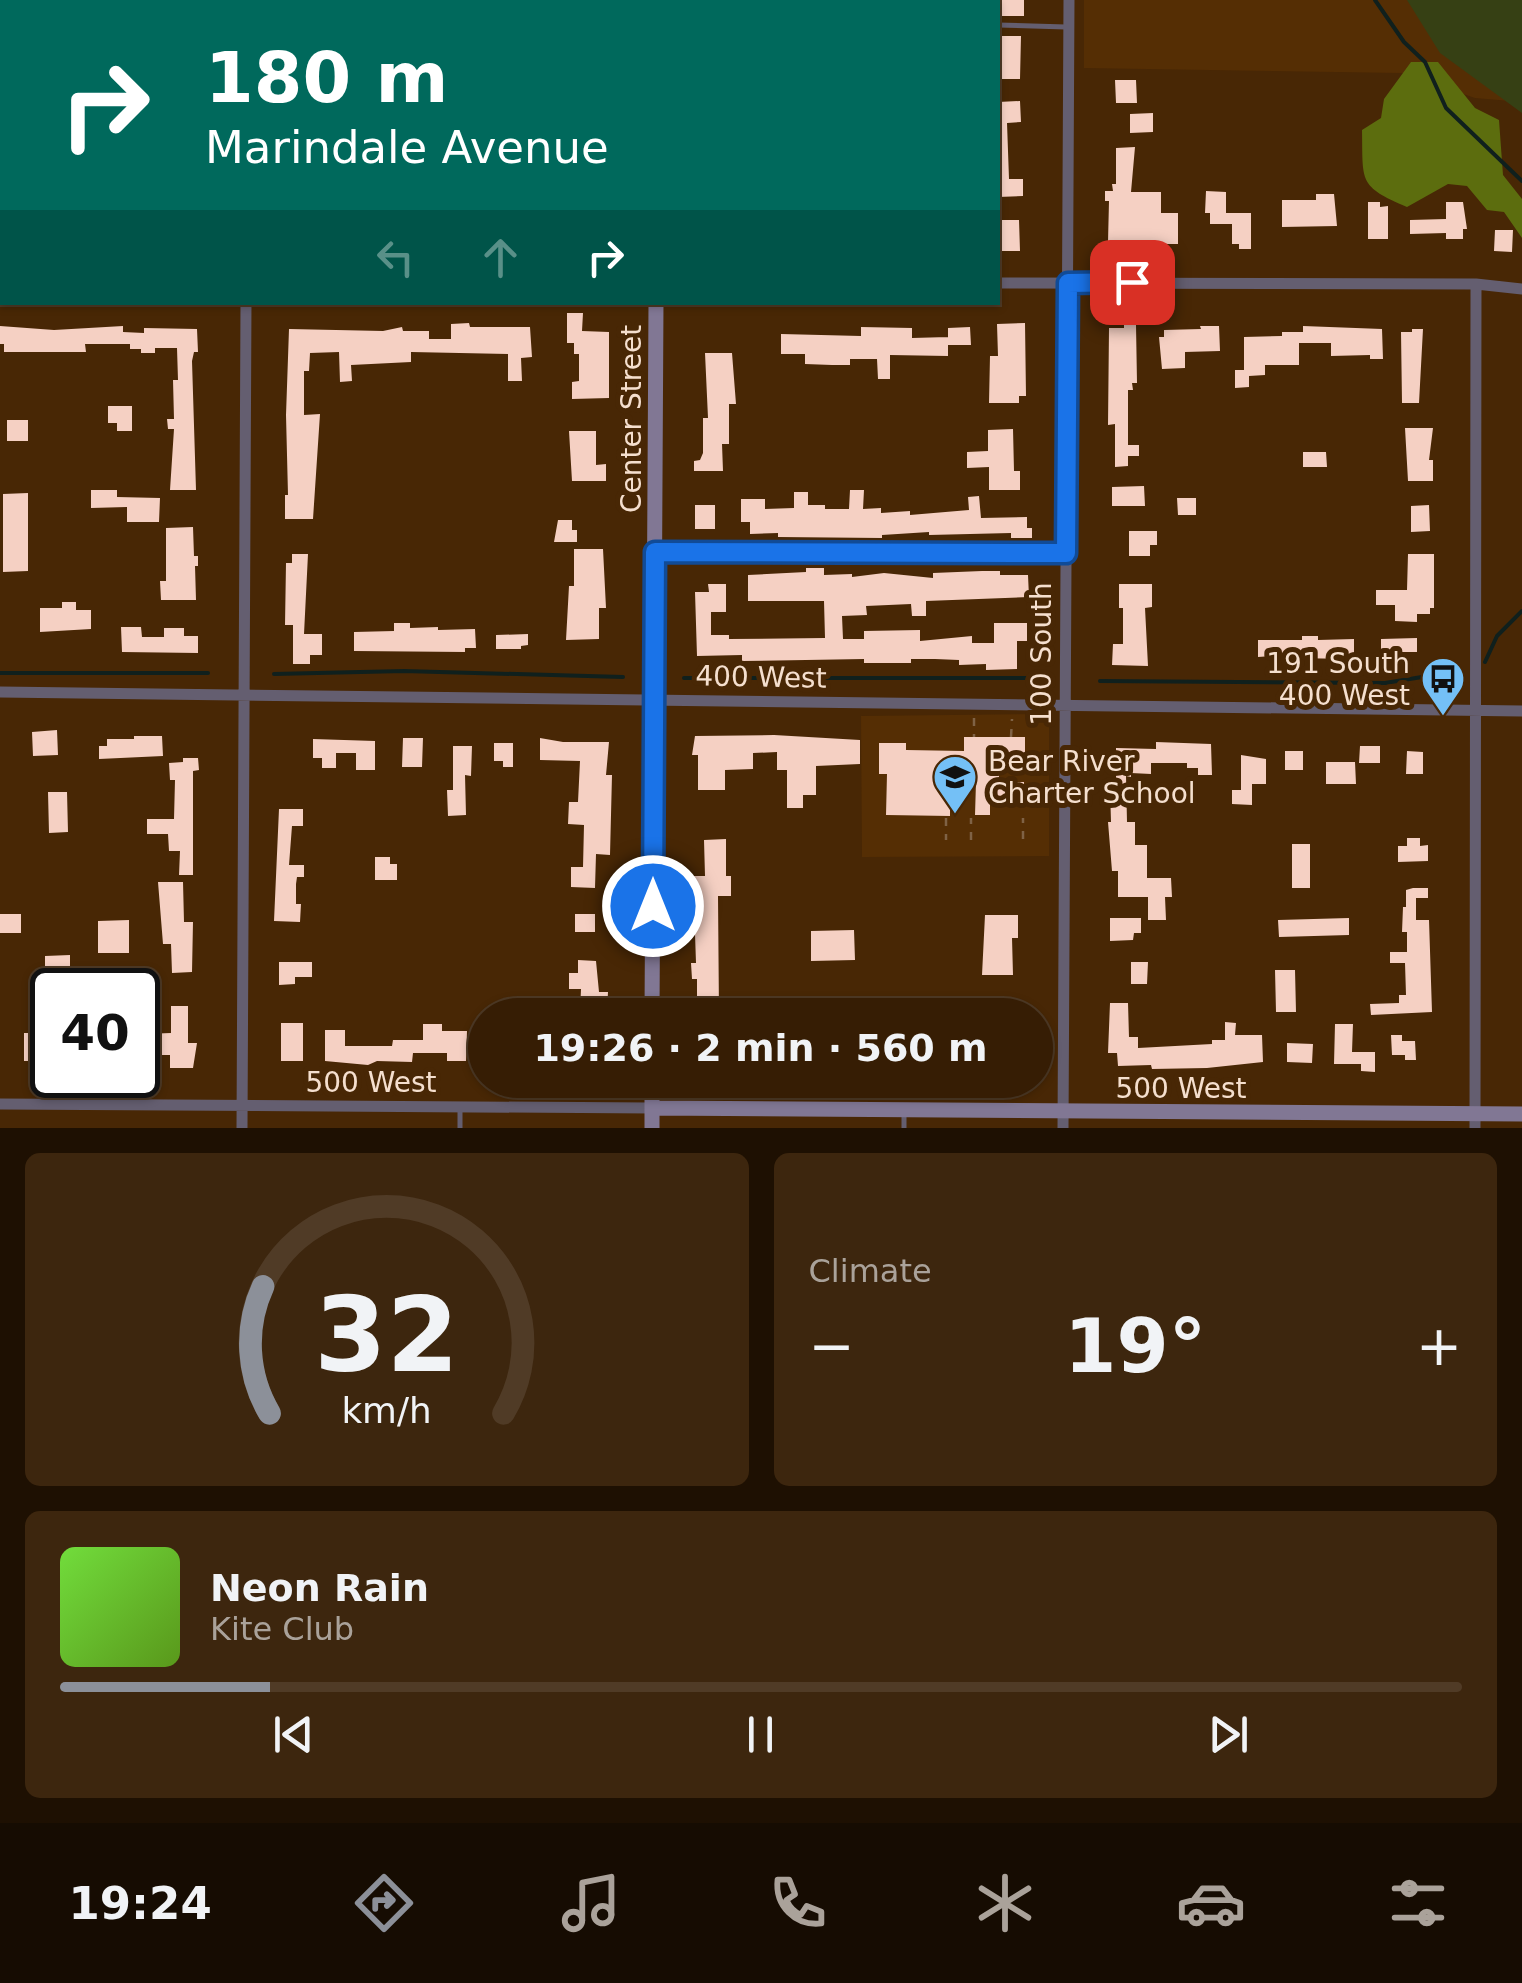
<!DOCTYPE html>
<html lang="en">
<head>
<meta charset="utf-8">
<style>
	body { margin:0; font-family:"DejaVu Sans",sans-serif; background:#3d260e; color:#f1f3f6; height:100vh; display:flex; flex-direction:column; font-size:38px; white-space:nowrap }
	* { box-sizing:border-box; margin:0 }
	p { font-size:32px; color:#aaa29a }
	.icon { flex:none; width:55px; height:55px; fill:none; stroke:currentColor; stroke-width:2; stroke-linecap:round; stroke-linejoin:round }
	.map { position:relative; height:1128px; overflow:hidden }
	.details { display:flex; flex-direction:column; gap:25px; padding:25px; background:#1e1002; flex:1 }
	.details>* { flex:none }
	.top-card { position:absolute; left:0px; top:0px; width:1000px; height:305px; box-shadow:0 2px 8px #0004,0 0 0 2px #503b26; background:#00695c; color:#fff; overflow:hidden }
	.speed { position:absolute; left:30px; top:968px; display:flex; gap:20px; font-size:50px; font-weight:700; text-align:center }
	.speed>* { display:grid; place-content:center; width:130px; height:130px; border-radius:50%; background:#361d04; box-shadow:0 2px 8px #0004,0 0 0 2px #503b26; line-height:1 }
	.speed .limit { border:5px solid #111; border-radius:15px; background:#fff; color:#111 }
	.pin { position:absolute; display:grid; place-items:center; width:85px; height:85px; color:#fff; margin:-42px; border-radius:20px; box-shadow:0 5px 15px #0006 }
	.me { position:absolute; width:110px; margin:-55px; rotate:0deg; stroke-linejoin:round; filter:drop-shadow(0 0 8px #0008) }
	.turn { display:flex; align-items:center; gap:35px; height:210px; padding:0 40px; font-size:45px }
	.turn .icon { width:130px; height:130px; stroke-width:2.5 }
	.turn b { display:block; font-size:70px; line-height:85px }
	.lanes { display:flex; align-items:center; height:95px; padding:0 40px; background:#0003; justify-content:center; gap:50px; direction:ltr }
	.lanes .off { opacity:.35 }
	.big { font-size:75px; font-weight:700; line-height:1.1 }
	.details .tile { flex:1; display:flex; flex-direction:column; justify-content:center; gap:15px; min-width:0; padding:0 35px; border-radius:15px; background:#3d260e }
	.details .dial { align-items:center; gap:0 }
	.dial svg { height:260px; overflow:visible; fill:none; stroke:#503b26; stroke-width:7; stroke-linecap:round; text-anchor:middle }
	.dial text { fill:#f1f3f6; stroke:none }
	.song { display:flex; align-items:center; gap:30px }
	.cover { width:120px; height:120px; border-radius:15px; background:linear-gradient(135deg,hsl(100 70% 55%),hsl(90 70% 35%)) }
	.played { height:10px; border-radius:5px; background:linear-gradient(90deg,#8c9099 15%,#503b26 15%) }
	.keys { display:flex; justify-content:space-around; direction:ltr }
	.heat { display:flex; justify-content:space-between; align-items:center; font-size:55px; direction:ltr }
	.details .tiles { flex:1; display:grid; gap:25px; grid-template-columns:1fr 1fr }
	.tile:last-child { grid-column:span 2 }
	.trip { position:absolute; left:468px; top:998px; width:585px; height:100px; border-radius:50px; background:#361d04; box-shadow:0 2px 8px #0004,0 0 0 2px #503b26; font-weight:700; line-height:100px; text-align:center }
	.tabs { display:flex; height:160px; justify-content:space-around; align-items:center; background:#160c02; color:#aaa29a }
	.tabs .icon { width:70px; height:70px }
	.tabs .current { color:#8c9099 }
	.tabs b { font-size:45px; color:#f1f3f6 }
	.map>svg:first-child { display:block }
	.built { fill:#552e04 }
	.green { fill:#364014 }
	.forest { fill:#5c6d0e }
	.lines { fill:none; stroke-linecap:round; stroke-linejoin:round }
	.stream { stroke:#10201d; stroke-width:4 }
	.building { fill:#f5d0c3 }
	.path { stroke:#7f6245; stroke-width:2.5; stroke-dasharray:8 8; stroke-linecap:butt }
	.lane { stroke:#645e70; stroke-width:5 }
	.street { stroke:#645e70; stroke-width:11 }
	.secondary { stroke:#817794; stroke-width:15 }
	.route-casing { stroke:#114b97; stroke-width:25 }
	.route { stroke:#1a73e8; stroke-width:18 }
	.labels { text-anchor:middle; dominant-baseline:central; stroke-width:10; stroke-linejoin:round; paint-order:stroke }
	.street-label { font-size:28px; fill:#f5dfce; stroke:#482705 }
	.poi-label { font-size:28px; fill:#f5dfce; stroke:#482705; text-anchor:end }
</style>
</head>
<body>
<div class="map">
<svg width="1522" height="1128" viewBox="0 0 1522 1128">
	<rect width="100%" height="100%" fill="#482705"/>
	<path class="built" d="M1084,0H1522V102L1475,98L1402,73L1084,68Z
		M1049,714V856L862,857L861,716Z"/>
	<path class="green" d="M1407,0H1522V113L1440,53Z"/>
	<path class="forest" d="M1411,62H1438L1475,108L1499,120L1503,175L1522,199V238L1504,212L1487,210L1467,186L1448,184L1407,207C1358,186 1363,182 1362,130L1381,118L1384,99Z"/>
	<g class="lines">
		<path class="stream" d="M1375,0L1404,42L1425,62L1446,108L1522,181
			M1485,662L1497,636L1522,611
			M0,673H208
			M274,674L404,671L623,677
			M684,678H1028
			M1100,681L1385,683L1459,671"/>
	</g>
	<path class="building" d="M998,0H1024V16H998Z
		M998,36H1021L1020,79H998Z
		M1115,80H1136L1137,103H1116Z
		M1020,101L1021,122L1007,123L1009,179H1023V196L998,197V102Z
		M1153,113V132L1130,133V114Z
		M1135,147L1131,192H1161V213H1178V244H1161V241L1108,242L1109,201H1105V191H1113L1112,184H1116V148Z
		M1206,191L1226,192V213H1251V249H1239V244H1232V224H1210V213H1205Z
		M1316,194H1334L1337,226L1282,227V200H1316Z
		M1368,202H1380V207L1388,206V239H1368Z
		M1446,202H1463L1467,229H1463V239H1446V233L1410,234V220L1446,219Z
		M998,220H1019L1020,251H998Z
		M1495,230H1513L1512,252L1494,251Z
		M567,313H583L582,331L609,332V398L572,399V382L579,381V354H574V343H567Z
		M469,323L470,327H530L532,357L521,358L522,381H508V354L411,352V362L351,365L352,381L340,382L339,352L310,353L309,371H304V415L320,414L313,519H285V495H288L286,415L289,329L383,331L402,327L403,331H429V339H451V324Z
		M1025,323L1026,396H1019V403H989L990,356H998L997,324Z
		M1124,325H1136L1137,383H1132L1133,390H1128V445H1139V456H1128V466L1115,467V424L1108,425L1109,328H1124Z
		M0,326L54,330L123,326V332L144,333V328L197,329L198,352H194L192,361L196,490H170L174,429H168L167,419H174L173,380H178L177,348H155V353H141V349H130V344H85L86,352H4V344H0Z
		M1200,326H1219L1220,351L1185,352V368L1162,369L1159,337H1164V330L1201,329Z
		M1303,326L1382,329L1383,359H1370V355L1331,356V343H1299V365H1265V375L1249,376V387L1235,388V370H1244V337L1282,336V332H1303Z
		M861,327L912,328V338L948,337V356L890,355V379H878L877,359H850V365H832L805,364V354H781V334L861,336Z
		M970,327L971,345H948V328Z
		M1412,329H1423L1419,403H1402L1401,332H1412Z
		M705,353H732L736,404H729V444H722L723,471H694V461L700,460L703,453V418H708Z
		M108,406H132V431H117V423H108Z
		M7,420H28V441H7Z
		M1405,428H1433L1429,460H1433V481H1408Z
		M1013,429L1014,471H1020V490H989V467L967,468V452L988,451V430Z
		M569,431H596V465L606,464V481H572Z
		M1303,452H1326L1327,467H1303Z
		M1144,486L1145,506H1112V487Z
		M91,490H117V497L160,498L159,522H127V507L91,508Z
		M850,490H864L863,509L881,508V513L910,511V515L969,510L968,497L979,496L981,518L1027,517V528H1032V538H1011V533L929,535V532L882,535V538L778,537V533L750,534V522H741V499H765V509L794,508V492H808V505H825V509H849Z
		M28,493V571L3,572V494Z
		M1177,498H1196V515H1178Z
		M695,505H715V529H695Z
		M1429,505L1430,531L1411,532V506Z
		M558,520H572V530H577V542H554Z
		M193,527L194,556H198V566H195L196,600H161L160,581H166V528Z
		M1129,531H1157V545H1150V556H1129Z
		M574,549H603L606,608H599V639L566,640L569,586H574Z
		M292,554H308L304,634H322V655H310V664H293V625H285L286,563H292Z
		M1408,554H1434V608H1430V614H1417V622L1395,621V605H1376V590H1407Z
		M806,568H824V575L852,574V577L884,573L933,578V573L982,571H1000V575H1028L1029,597L926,601V616H912L911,604L866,606L867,615L842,616L843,639H864V631L920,630V641L972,636V643H994V623H1027V641H1017V669L986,670V664L959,665V660L935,659H911V663H864V659L742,661V655L697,656L695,592H709L708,584H726V612H711V635H729V639L825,638L824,601H748V575L806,572Z
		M1119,584H1152V607L1145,608L1148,666L1112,665L1113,644H1123V608H1119Z
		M62,602H76V610H91V629L40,632V608H62Z
		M394,623H410V628L438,627V630L475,629L476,648H465V652L354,651V632L394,631Z
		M121,627H141L142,637H164V628H184V636H198V653L122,652Z
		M528,634V645L521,646V649H496V635Z
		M1302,636H1318V640L1354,639V659L1291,658V662H1273V656L1258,657V640H1302Z
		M1417,638V652H1381V639Z
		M57,730L58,755L33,756L32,732Z
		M774,735L860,740V764L816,766V795H803V808H787V770H777V752L753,753V769L725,770V790H698V755H692L695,736Z
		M134,736H162L163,756L99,759V746H107V739H134Z
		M964,737H1025V761H999V782H1024V802L990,801V815H975L976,782L950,781V816L886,815L887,774H879V743H906V750L964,751Z
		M403,738H423L422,767H402Z
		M540,738L563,742H609L606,775H612L610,855L596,854L595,888L571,887V867H583L584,825L568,824L569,802H578L580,761L540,760Z
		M313,739L375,741V770H356V753H336V768H322V758H313Z
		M1156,742L1211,744L1212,775H1198V768H1187V763H1151V774L1131,773V777L1126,776L1127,822H1135V845H1147V878H1171L1172,897H1165L1166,920H1148V897H1118V871H1112L1108,822H1111L1110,788H1116V748L1156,749Z
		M494,743H513V767H503V761H494Z
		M453,746H472L471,776L465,775L466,815L448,816L447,790H453Z
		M1360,746H1380V763H1359Z
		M1285,751H1303V770H1285Z
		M1407,751L1423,752V774H1406Z
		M1241,755L1266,759V784H1252V805L1232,804V790H1241Z
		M183,758H198L199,770L193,771V875H179L180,851H169L168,834H147V819H174L175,780H170L169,763L183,762Z
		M1326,762H1355L1356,784H1326Z
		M48,792H67L68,832L49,833Z
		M279,809H303V826H292L289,865H304V877H297L296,884V904H301L300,922L274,921Z
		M1407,838H1420V846L1428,845V861L1398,862V846H1407Z
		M726,839V876H731V896H718L719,1015H705V1004H697V979H692L691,963H696L693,876H705L704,840Z
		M1292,844H1310V888H1292Z
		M375,857H390V864H397V880H375Z
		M158,882H183L184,922H193L192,972L172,973L171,944H163Z
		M1413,888H1428V898H1416V920H1429L1432,1012L1371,1015L1370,1004L1399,1003V995H1406L1405,963H1390V952H1407V932H1402L1403,907H1406V890Z
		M0,914H21V933H0Z
		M575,914H595V932H575Z
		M985,915H1018V938H1012L1013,975H982Z
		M1110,918H1141V933H1134L1133,940L1110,941Z
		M1349,918V935L1279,937L1278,920Z
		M129,920V953H98V921Z
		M854,930L855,960L811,961V931Z
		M70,955V970H82V984L45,985V956Z
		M578,960L596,961L599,992H608L607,1012H580L581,989H569V973H578Z
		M279,962H312V977H295V984L279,985Z
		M1131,962H1148L1147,984H1131Z
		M1275,970H1295L1296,1012H1276Z
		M1110,1003H1128L1129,1037H1138V1048L1212,1044V1040H1225V1022L1236,1023L1235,1035H1262L1263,1062L1207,1068L1152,1069L1151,1065L1118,1066L1117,1053H1108Z
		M171,1006H188V1043H197L193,1068H170V1055H144V1034L171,1033Z
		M281,1023H303V1061H281Z
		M423,1024H442V1031H467L466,1061H447V1053H413L412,1062L377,1061L368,1065L325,1061V1030H345V1046H392L393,1040H423Z
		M1335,1024H1353L1352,1052H1375V1072L1361,1071V1064H1334Z
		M24,1033H52V1061H24Z
		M1391,1035H1402V1041H1415L1416,1060H1405V1055H1392Z
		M1287,1043L1313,1044L1312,1063L1287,1062Z"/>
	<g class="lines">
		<path class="path" d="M974,718V737
			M1011,737L1012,719
			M999,770L1039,771
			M946,818V840
			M1023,839V818
			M971,840V818"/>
		<path class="lane" d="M35,0V2
			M370,2V0
			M998,25L1066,27
			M460,1110V1128
			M904,1128V1114"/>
		<path class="street" d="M247,2V0
			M0,278H2
			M998,283L1476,284L1522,289
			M655,552L1066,553
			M0,692L1522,711
			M0,1104L652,1108
			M242,1128L246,302
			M1063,1128L1069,0
			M1475,1128L1476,284"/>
		<path class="secondary" d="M658,2V0
			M652,1015L656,302
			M652,1108L1522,1114
			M652,1128V1080"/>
	</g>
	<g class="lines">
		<defs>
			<path id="route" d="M653,906L655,552L1066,553L1068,283L1132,282"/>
		</defs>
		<use href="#route" class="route-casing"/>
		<use href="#route" class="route"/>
	</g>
	<defs>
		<symbol id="bus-pin" viewBox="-11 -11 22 30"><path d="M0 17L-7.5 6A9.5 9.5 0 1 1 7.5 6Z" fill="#74c0f6" stroke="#482705"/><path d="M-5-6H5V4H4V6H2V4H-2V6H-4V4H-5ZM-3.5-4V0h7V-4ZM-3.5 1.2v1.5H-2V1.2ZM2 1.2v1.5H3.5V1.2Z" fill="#111"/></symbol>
		<symbol id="school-pin" viewBox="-11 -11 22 30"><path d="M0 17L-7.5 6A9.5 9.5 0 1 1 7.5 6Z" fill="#74c0f6" stroke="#482705"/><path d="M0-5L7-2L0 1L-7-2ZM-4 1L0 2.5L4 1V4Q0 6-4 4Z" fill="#111"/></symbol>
	</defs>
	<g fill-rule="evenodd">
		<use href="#bus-pin" x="1418" y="654" width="50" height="68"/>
		<use href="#school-pin" x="930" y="752" width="50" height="68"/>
	</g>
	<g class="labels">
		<g class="street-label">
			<text transform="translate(631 419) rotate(-90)">Center Street</text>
			<text transform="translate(1041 654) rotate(-90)">100 South</text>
			<text transform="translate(761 677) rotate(1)">400 West</text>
			<text x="371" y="1082">500 West</text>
			<text x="1181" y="1088">500 West</text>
		</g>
		<g class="poi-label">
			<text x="1410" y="663">191 South<tspan x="1410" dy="32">400 West</tspan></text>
			<text x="988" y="761" text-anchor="start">Bear River<tspan x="988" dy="32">Charter School</tspan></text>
		</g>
	</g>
</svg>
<div class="speed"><div class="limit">40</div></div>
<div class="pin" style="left:1132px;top:282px;background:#d93025"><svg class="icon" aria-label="arrive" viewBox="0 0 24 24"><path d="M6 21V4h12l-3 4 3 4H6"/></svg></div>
<svg class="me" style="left:653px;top:906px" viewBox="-20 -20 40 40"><circle r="17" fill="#1a73e8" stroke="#fff" stroke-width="3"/><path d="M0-11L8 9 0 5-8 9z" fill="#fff"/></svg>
<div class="trip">19:26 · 2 min · 560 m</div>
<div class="top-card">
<div class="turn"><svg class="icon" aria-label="right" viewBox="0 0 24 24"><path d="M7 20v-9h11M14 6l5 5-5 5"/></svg><div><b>180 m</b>Marindale Avenue</div></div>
<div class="lanes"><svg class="icon off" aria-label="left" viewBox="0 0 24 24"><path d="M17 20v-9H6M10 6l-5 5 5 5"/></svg><svg class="icon off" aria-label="ahead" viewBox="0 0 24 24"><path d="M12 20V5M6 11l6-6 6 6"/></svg><svg class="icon" aria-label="right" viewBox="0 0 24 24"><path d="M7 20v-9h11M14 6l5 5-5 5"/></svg></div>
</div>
</div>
<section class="details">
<div class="tiles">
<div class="tile dial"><svg viewBox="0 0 100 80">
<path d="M14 69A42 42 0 1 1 86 69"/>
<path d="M14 69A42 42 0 0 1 12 30" stroke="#8c9099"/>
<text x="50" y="56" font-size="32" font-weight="700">32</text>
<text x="50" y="72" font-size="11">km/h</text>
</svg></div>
<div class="tile"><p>Climate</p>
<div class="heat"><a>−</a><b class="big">19°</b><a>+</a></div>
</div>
<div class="tile">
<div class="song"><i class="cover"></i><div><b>Neon Rain</b><p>Kite Club</p></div></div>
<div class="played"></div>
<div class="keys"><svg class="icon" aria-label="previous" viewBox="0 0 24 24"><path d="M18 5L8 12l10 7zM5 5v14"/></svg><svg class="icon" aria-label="pause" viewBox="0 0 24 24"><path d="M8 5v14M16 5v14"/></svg><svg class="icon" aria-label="next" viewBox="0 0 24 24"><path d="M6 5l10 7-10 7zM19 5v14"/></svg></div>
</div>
</div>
</section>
<nav class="tabs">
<b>19:24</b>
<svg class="icon current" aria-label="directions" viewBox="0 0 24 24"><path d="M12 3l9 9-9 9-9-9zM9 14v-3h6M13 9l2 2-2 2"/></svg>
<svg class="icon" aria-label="music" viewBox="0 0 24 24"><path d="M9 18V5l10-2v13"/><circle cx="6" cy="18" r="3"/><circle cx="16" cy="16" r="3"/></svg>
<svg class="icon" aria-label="phone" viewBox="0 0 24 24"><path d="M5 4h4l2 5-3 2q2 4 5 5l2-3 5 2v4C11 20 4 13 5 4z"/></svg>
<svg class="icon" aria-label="climate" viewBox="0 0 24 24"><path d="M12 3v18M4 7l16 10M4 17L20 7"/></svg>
<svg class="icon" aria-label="car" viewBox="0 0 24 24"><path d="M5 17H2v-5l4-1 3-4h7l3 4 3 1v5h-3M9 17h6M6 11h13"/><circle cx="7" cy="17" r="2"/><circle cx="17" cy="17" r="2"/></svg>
<svg class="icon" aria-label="filters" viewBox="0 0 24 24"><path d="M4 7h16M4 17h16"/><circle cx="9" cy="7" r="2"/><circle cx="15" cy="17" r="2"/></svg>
</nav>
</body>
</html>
